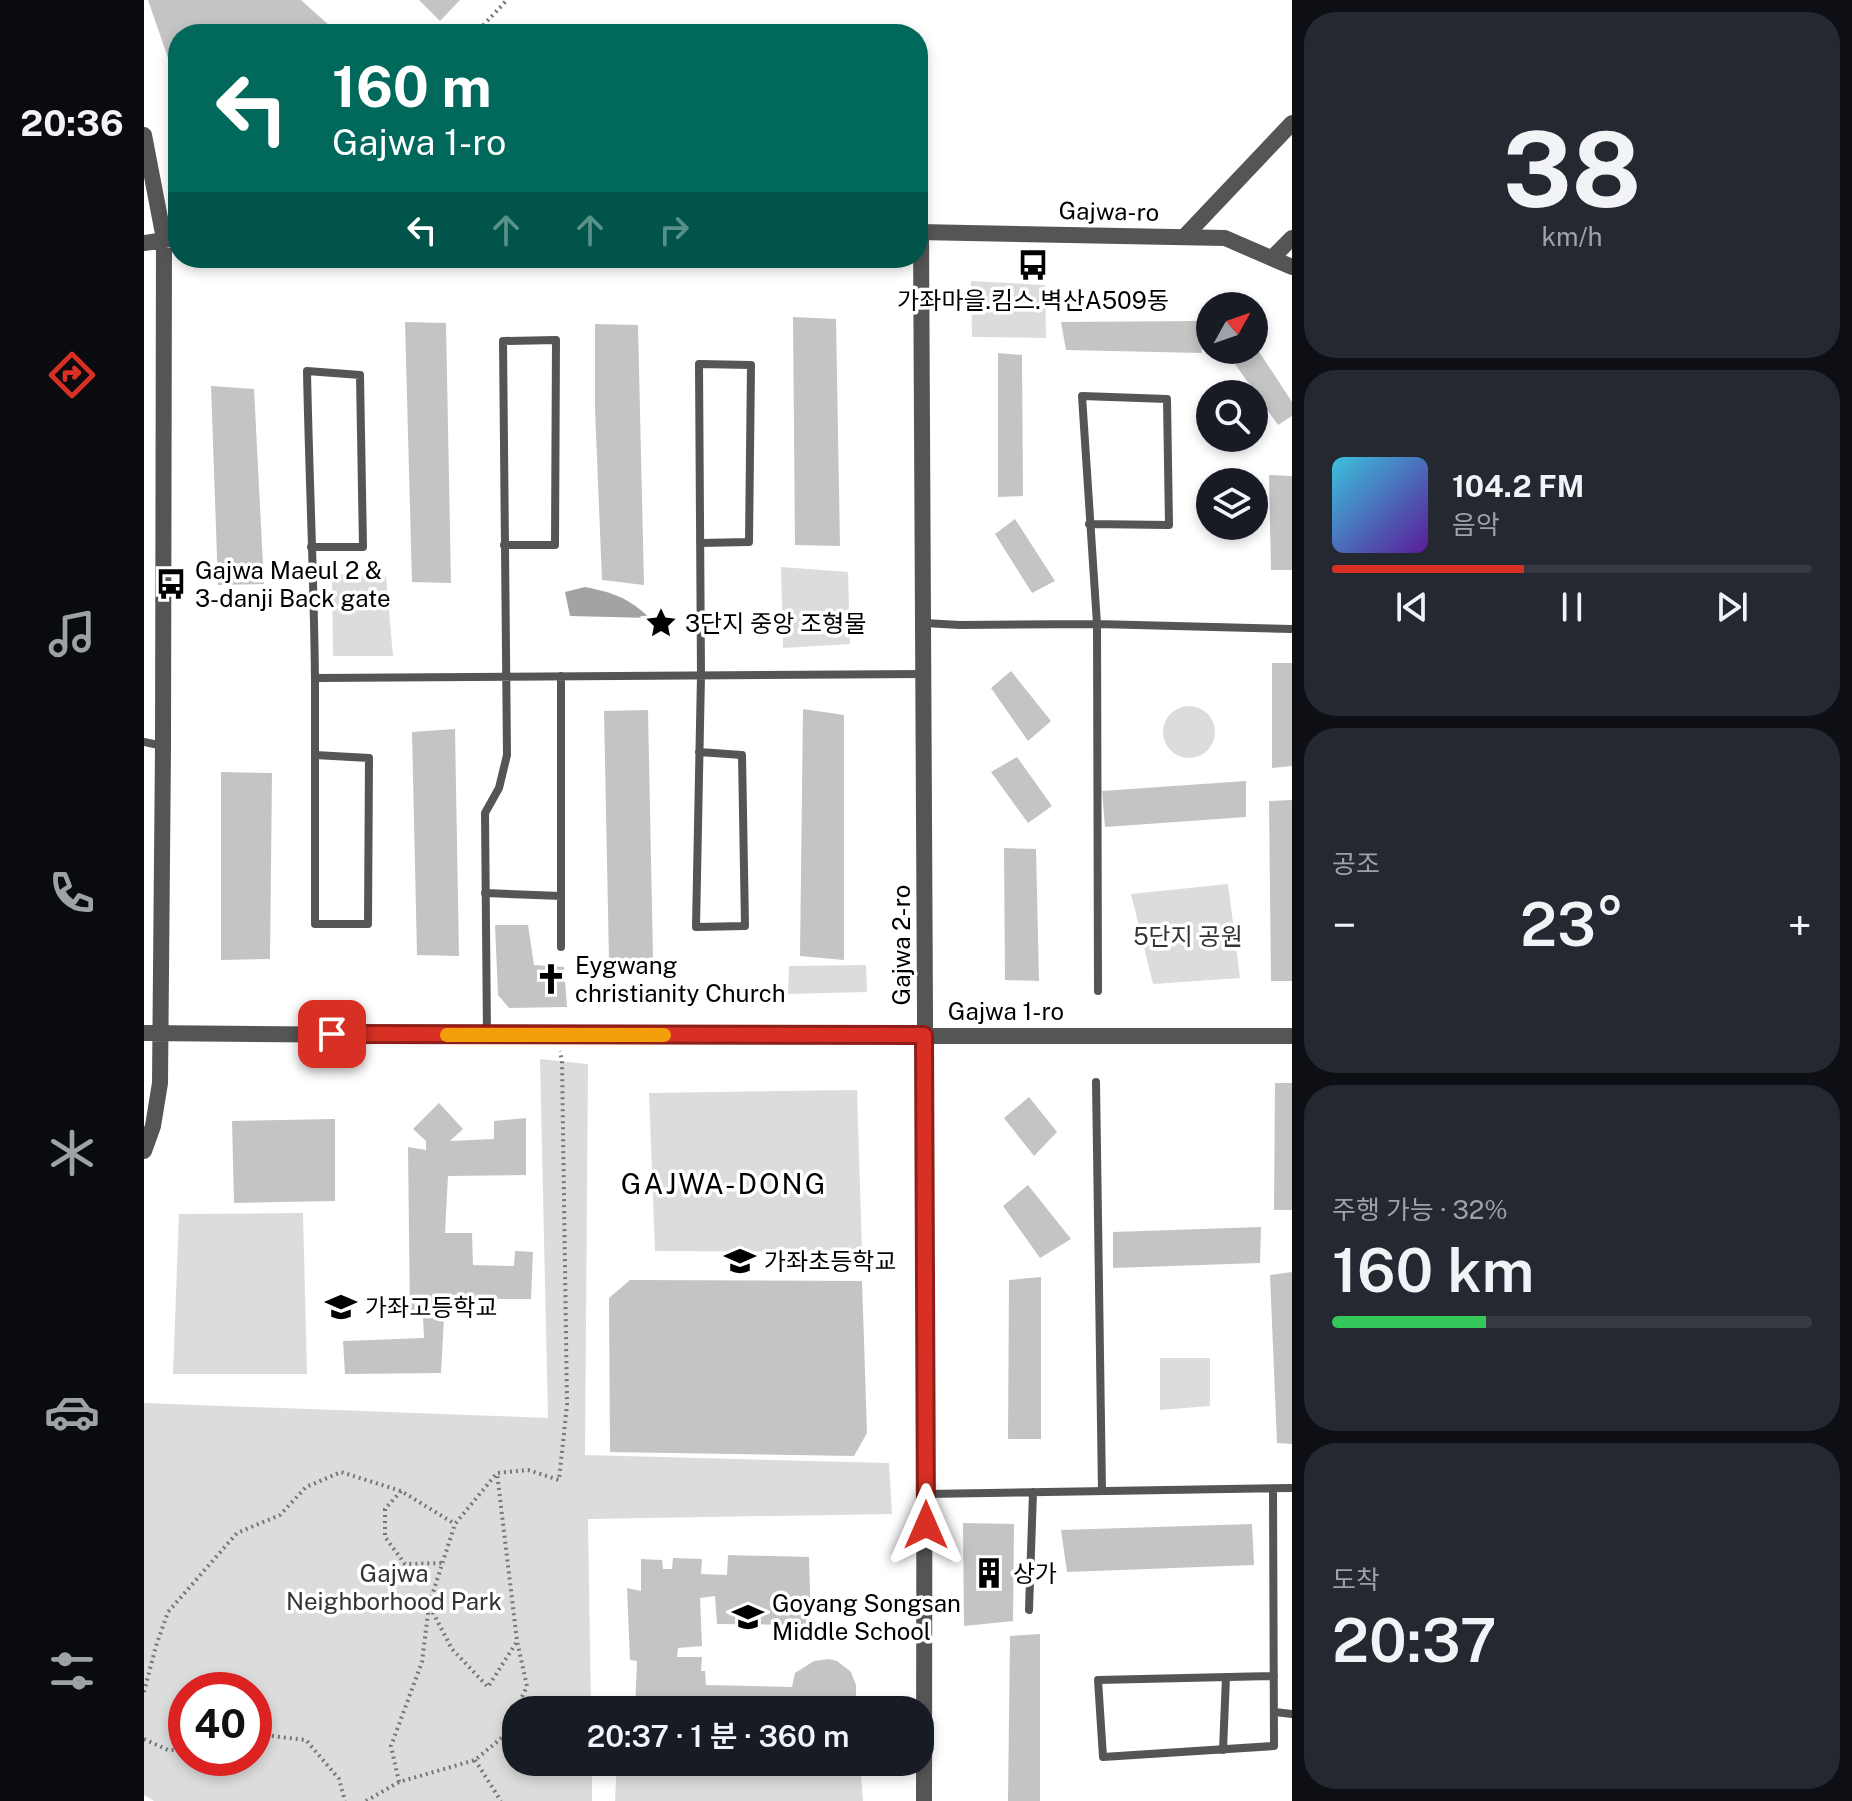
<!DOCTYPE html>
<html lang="ko">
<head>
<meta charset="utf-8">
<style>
	body { margin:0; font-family:"Public Sans","Noto Sans KR",sans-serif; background:#242831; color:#f1f3f6; height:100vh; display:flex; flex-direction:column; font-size:30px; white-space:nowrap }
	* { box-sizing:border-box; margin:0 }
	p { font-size:26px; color:#9ea1a6 }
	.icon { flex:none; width:44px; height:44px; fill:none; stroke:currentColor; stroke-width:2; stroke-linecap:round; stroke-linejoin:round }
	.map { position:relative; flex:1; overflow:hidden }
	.details { display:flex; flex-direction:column; gap:12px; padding:12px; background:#0d0f14; width:560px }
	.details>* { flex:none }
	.hud { position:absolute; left:24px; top:24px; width:760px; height:244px; border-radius:32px; box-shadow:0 4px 12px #0003; background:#00695c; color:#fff; overflow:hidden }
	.needle { width:52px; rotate:50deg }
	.tools { position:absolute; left:1052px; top:292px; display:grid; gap:16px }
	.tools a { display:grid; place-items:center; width:72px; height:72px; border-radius:50%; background:#171b24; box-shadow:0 4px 12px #0003; font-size:40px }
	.speed { position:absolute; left:24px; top:1672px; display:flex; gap:16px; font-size:40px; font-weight:700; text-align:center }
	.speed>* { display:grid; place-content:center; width:104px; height:104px; border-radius:50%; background:#171b24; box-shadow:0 4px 12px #0003; line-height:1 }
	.speed .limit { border:12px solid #d22; background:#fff; color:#111 }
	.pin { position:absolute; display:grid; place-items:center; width:68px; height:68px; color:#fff; margin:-34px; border-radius:16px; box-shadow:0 4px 12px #0006 }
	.me { position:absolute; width:88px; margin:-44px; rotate:0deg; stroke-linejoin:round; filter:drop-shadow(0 0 6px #0008) }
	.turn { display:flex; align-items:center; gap:28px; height:168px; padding:0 32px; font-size:36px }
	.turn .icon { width:104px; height:104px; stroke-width:2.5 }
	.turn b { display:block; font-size:56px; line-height:68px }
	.lanes { display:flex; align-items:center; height:76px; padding:0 32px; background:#0003; justify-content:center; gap:40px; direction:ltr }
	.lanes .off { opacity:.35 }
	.big { font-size:60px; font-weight:600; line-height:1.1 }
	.details .card { flex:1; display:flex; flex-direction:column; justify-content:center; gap:12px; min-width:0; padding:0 28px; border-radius:32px; background:#242831 }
	.details .dial { align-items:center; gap:0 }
	.dial b { font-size:104px; line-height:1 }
	.song { display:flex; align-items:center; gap:24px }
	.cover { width:96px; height:96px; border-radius:12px; background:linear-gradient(135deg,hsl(190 70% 55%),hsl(270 70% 35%)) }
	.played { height:8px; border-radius:4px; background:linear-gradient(90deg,#d93025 40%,#363941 40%) }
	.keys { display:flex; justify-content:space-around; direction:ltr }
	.heat { display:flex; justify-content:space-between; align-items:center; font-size:44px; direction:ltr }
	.charge { height:12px; border-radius:6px; background:linear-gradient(90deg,#34c759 32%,#363941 0) }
	.trip { position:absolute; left:358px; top:1696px; width:432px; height:80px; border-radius:32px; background:#171b24; box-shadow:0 4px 12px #0003; font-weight:600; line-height:80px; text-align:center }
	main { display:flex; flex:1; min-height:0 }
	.tabs { display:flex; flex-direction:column; width:144px; justify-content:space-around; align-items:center; background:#090b0e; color:#9ea1a6 }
	.tabs .icon { width:56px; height:56px }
	.tabs .on { color:#d93025 }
	.tabs b { font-size:36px; color:#f1f3f6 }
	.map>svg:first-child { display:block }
	.green { fill:#dcdcdc; fill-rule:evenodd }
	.water { fill:#a3a3a3 }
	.building { fill:#c4c4c4 }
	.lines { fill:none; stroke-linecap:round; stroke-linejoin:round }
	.path { stroke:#777; stroke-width:4; stroke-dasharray:2 4; stroke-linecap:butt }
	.service { stroke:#555; stroke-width:8 }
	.minor { stroke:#555; stroke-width:16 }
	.tertiary { stroke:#555; stroke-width:16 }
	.route-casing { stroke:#8d1f18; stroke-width:20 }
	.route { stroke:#d93025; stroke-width:14 }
	.slow { stroke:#f59e0b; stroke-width:14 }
	.labels { text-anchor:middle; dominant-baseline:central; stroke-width:7; stroke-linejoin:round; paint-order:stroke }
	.street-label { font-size:24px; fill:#000; stroke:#fff }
	.poi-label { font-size:24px; fill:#000; stroke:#fff; text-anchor:start }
	.park-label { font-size:24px; fill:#333; stroke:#fff }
	.quarter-label { font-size:28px; letter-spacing:2px; fill:#000; stroke:#fff }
</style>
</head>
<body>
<main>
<nav class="tabs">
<b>20:36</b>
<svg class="icon on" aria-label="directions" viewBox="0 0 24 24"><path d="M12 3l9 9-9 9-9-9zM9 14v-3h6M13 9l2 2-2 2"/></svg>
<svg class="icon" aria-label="music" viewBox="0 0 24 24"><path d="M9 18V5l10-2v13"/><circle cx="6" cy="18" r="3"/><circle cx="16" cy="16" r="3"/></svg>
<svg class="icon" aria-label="phone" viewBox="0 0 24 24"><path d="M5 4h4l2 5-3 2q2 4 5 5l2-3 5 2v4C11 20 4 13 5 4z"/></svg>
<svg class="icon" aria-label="climate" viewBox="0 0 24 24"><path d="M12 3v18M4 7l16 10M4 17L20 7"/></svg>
<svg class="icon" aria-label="car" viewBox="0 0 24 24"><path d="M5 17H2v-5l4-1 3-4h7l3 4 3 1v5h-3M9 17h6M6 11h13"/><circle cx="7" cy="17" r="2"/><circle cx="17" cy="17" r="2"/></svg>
<svg class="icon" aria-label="filters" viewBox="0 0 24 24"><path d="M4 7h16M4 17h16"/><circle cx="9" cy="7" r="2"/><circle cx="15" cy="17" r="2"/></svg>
</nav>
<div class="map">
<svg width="1148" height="1801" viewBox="0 0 1148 1801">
	<rect width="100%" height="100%" fill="#fff"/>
	<path class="green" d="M827,281L901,285L902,338L828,337Z
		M637,567L704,572L706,644L639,648Z
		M188,574L242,577L249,656H189Z
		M1019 732a26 26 0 1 1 52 0a26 26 0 1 1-52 0Z
		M1084,884L1096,978L1009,984L987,894Z
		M722,965L723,992L644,994L645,966Z
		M396,1059L444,1064L441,1455L745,1463L748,1514L444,1519L447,1710H372V1762H448V1801H10L0,1795V1403L404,1418ZM42,1690H110V1758H42Z
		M713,1090L718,1252L511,1251L505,1093Z
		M159,1213L163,1374H29L35,1214Z
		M1016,1358H1066V1406L1016,1410Z
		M473,1762H716L719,1801H471Z"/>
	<path class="water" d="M441,587C471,593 484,598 506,618L426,616L421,592Z"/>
	<path class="building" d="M4,0H157L195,34H34V87Z
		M275,0H316L296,21Z
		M649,317L692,319L696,546L651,545Z
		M1055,321L1058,353L922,350L917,322Z
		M261,322L302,323L307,583L268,582Z
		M451,324L494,325L500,585L458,580L451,409Z
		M1114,350L1148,402V416L1134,425L1091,364Z
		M854,353L878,355L879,496L854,497Z
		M67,386L110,389L120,584L74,585Z
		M1125,475L1148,476V570H1127Z
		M871,519L911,581L888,593L851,534Z
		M1128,663H1148V766L1128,768Z
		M867,671L907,721L884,741L847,688Z
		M659,709L700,715V960L656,956Z
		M504,710L509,958L465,960L460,711Z
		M311,729L315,956L273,955L268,732Z
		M873,757L908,806L884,823L847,772Z
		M77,772L128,773L126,959L77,960Z
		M1102,781V817L961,827L958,791Z
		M1148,800V981H1127L1125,801Z
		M860,848L892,849L895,981L861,980Z
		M351,925H384L390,965L420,967L423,1007L365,1008L354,995Z
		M1131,1083H1148V1210H1130Z
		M885,1097L913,1132L890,1156L860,1118Z
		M295,1103L319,1129L306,1141L350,1139V1121L382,1118V1175L304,1176L301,1233H328L329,1265L370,1266L371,1251L389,1252L387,1299H301L297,1373L201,1374L199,1341L280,1338L279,1316L266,1315L264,1147L282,1150V1141L269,1129Z
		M191,1119V1201L90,1203L88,1121Z
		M884,1185L927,1239L896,1258L859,1206Z
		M1117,1227L1116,1263L969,1268V1232Z
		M1148,1272V1444L1133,1443L1126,1275Z
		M897,1277V1439H864L865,1280Z
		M486,1280L718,1281L723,1433L710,1456L466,1452L465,1298Z
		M819,1523L870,1524L869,1621L820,1626Z
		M1108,1524L1110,1565L923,1572L917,1530Z
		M584,1555L665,1557L667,1625L573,1624L571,1596L556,1598L558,1646L534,1648L533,1657H558L557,1671H561L562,1685L648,1687L651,1673L670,1661L685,1659L693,1661L707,1672L712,1685V1696L707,1710H491L493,1661L486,1660L483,1588L497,1591V1559L518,1560L519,1569H528L529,1558L558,1559L557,1574L583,1575Z
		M896,1634V1801H864L866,1636Z"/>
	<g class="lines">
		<path class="path" d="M331,34L363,0
			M257,1491L241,1509V1537L261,1564L298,1563
			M286,1607L308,1649L344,1687L372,1643
			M0,1692L12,1646L24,1612L93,1533L136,1515L162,1487L197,1472L257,1491L311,1524
			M110,1734L162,1740L195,1779L201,1801
			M0,1739L24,1750H42
			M331,1760L357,1801
			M255,1782L247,1746L278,1662L285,1605L311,1524L353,1473L384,1470L415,1480L423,1405L418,1061L416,1051
			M222,1801L255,1782L331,1760L360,1736L383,1686L373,1641L353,1473"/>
		<path class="service" d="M945,524L1025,525L1023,399L938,396L953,624L954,991
			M167,547H219L216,375L163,371C165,474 170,577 171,681C171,762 171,843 171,924H224L225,758L171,755
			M780,623L816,625L953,624L1148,629
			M171,678L779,674
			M0,742L19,746
			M555,752L598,755L601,926L552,927L557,675L555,364L607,365L605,542L556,543
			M341,893L417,896
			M417,947V676
			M343,1036L341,813L355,788L363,755L359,341L412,340L411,545H360
			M952,1082L958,1491
			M1129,1489L1130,1746L959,1757L954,1680L1130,1676
			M782,1494L1148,1488
			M885,1610L889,1492
			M1131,1712L1148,1714
			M1079,1750L1082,1677"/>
		<path class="minor" d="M0,135L20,239
			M1040,237L1148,123
			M1128,258L1148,238"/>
		<path class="tertiary" d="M774,232L1081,238L1148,267
			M777,232L781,1013L780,1801
			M0,243L34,238
			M0,1033L343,1036H1148
			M0,1151L9,1126L16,1083L19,746L20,239"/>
	</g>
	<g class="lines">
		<defs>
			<path id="route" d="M188,1034L780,1035L782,1525"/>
		</defs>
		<use href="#route" class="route-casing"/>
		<use href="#route" class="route"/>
		<path class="slow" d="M303,1035H520"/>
	</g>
	<defs>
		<symbol id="bus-bare" viewBox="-9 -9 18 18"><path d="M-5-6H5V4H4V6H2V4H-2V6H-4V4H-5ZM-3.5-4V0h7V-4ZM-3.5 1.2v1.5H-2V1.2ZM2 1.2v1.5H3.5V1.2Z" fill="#000" stroke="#fff" stroke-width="2.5" paint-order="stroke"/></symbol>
		<symbol id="sight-bare" viewBox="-9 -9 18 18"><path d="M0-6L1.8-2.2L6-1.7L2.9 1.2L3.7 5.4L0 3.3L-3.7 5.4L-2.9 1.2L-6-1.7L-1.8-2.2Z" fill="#000" stroke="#fff" stroke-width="2.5" paint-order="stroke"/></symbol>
		<symbol id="church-bare" viewBox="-9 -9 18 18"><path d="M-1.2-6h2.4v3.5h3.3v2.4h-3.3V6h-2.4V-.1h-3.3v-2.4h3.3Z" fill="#000" stroke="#fff" stroke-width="2.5" paint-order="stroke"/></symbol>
		<symbol id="school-bare" viewBox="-9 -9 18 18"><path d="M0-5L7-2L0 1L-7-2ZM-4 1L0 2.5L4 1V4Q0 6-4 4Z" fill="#000" stroke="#fff" stroke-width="2.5" paint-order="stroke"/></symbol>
		<symbol id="building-bare" viewBox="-9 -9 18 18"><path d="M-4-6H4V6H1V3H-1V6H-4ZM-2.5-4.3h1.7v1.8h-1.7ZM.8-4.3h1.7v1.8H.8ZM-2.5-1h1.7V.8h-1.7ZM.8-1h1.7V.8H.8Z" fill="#000" stroke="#fff" stroke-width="2.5" paint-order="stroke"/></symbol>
	</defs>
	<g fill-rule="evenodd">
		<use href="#bus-bare" x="867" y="243" width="44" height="44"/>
		<use href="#bus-bare" x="5" y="562" width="44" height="44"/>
		<use href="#sight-bare" x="495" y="601" width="44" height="44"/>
		<use href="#church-bare" x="385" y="957" width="44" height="44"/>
		<use href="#school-bare" x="574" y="1239" width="44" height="44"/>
		<use href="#school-bare" x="175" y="1285" width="44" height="44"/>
		<use href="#building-bare" x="823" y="1551" width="44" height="44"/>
		<use href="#school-bare" x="582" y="1595" width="44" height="44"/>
	</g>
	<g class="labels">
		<g class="street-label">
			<text transform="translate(965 211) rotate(1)">Gajwa-ro</text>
			<text transform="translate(757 945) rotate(-90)">Gajwa 2-ro</text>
			<text x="862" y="1011">Gajwa 1-ro</text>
		</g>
		<g class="poi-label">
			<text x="889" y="300" text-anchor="middle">가좌마을.킴스.벽산A509동</text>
			<text x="51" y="570">Gajwa Maeul 2 &amp;<tspan x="51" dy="28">3-danji Back gate</tspan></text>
			<text x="541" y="623">3단지 중앙 조형물</text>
			<text x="431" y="965">Eygwang<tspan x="431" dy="28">christianity Church</tspan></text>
			<text x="620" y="1261">가좌초등학교</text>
			<text x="221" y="1307">가좌고등학교</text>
			<text x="869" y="1573">상가</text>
			<text x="628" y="1603">Goyang Songsan<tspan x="628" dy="28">Middle School</tspan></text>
		</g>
		<g class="park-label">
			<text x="1044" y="936">5단지 공원</text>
			<text x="250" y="1573">Gajwa<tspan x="250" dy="28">Neighborhood Park</tspan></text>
		</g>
		<g class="quarter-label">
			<text x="580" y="1183">GAJWA-DONG</text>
		</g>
	</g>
</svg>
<div class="tools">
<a><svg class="needle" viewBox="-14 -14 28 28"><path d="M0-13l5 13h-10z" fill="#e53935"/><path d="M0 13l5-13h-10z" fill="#9ea1a6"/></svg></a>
<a><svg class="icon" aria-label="search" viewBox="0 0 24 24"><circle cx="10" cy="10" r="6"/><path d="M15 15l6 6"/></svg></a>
<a><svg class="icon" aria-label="layers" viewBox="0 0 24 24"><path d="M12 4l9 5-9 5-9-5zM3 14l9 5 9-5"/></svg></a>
</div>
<div class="speed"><div class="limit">40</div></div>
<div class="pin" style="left:188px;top:1034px;background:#d93025"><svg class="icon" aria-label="arrive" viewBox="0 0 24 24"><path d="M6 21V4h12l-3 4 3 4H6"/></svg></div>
<svg class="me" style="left:782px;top:1525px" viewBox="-20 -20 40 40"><path d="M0-17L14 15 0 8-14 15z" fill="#d93025" stroke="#fff" stroke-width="4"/></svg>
<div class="trip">20:37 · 1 분 · 360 m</div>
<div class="hud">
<div class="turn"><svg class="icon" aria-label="left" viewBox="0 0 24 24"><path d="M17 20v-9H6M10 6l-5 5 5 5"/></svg><div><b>160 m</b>Gajwa 1-ro</div></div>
<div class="lanes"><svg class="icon" aria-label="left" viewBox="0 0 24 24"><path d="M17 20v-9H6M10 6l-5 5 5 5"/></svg><svg class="icon off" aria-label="ahead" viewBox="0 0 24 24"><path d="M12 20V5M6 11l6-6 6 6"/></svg><svg class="icon off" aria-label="ahead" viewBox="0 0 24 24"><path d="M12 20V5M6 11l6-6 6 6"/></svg><svg class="icon off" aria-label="right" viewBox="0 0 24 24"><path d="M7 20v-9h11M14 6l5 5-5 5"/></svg></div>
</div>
</div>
<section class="details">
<div class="card dial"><b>38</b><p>km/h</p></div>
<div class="card">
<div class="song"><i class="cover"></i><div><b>104.2 FM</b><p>음악</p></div></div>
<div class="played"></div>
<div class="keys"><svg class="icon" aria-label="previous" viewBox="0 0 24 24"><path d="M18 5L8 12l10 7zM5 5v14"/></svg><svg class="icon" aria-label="pause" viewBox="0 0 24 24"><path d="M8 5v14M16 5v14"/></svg><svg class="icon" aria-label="next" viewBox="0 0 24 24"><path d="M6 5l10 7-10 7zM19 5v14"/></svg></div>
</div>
<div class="card"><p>공조</p>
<div class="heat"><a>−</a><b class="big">23°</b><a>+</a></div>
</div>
<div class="card"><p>주행 가능 · 32%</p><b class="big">160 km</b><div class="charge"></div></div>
<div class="card"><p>도착</p><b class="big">20:37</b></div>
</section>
</main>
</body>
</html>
